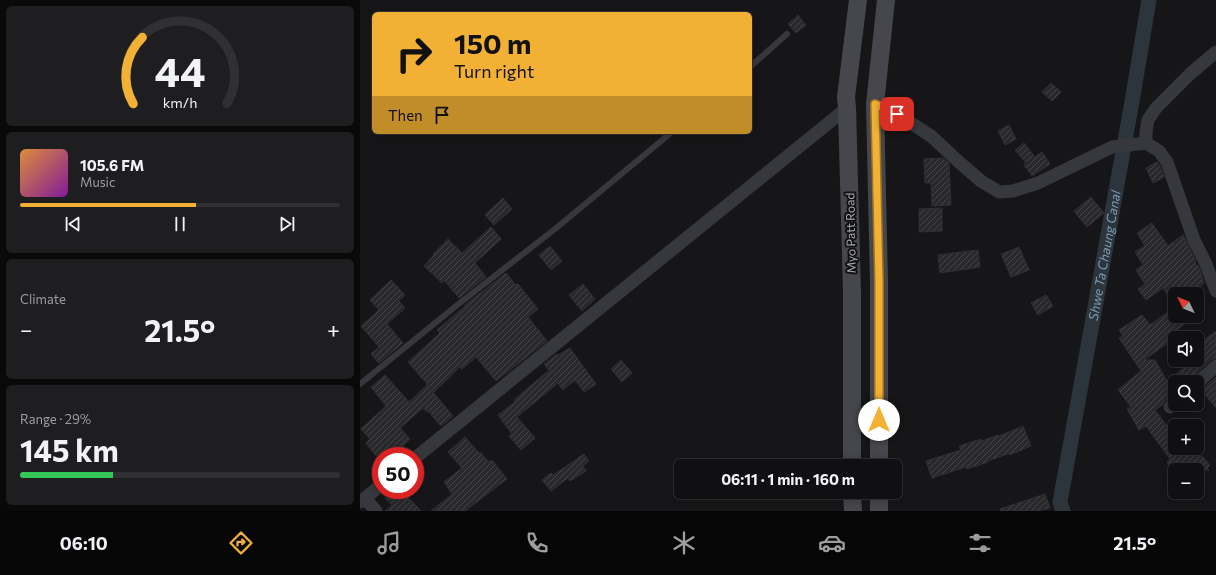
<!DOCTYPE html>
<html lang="en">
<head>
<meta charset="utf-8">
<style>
	body { margin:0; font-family:Commissioner,sans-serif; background:#1e1e20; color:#f1f3f6; height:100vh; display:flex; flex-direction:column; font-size:15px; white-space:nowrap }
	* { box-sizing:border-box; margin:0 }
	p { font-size:13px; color:#9c9d9f }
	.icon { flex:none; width:22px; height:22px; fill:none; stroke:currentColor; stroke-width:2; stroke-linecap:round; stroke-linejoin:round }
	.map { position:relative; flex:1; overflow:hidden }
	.panel { display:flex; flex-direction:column; gap:6px; padding:6px; background:#09090a; width:360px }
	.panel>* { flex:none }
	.top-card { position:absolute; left:12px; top:12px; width:380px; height:122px; border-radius:6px; box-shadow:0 2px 10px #0003,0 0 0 1px #303032; background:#f2b134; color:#111; overflow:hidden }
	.needle { width:26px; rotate:313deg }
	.controls { position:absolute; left:808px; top:287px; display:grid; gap:8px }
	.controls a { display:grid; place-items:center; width:36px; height:36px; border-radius:6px; background:#101012; box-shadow:0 2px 10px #0003,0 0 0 1px #303032; font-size:20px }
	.speed { position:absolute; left:12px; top:447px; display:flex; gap:8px; font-size:20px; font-weight:700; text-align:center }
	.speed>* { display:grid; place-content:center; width:52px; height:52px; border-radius:50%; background:#101012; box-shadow:0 2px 10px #0003,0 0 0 1px #303032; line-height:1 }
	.speed .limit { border:6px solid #d22; background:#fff; color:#111 }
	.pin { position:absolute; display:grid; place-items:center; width:34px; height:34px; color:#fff; margin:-17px; border-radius:8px; box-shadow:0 2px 6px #0006 }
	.me { position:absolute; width:44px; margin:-22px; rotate:0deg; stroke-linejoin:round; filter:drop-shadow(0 0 3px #0008) }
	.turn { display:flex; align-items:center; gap:14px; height:84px; padding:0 16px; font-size:18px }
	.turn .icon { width:52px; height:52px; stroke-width:2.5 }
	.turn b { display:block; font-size:28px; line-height:34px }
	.then { display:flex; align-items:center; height:38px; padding:0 16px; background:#0003; gap:8px; font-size:15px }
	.big { font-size:30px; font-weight:700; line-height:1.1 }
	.panel .tile { flex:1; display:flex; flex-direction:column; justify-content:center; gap:6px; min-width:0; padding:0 14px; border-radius:6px; background:#1e1e20 }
	.panel .dial { align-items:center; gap:0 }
	.dial svg { height:104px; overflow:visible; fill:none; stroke:#303032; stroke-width:7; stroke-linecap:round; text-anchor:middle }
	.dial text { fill:#f1f3f6; stroke:none }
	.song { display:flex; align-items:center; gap:12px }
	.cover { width:48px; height:48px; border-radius:6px; background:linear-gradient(135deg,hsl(30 70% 55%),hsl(290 70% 35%)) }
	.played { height:4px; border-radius:2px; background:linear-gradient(90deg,#f2b134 55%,#303032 55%) }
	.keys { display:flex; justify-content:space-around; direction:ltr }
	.heat { display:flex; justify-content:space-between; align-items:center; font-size:22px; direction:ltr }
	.charge { height:6px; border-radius:3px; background:linear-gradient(90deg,#34c759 29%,#303032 0) }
	.trip { position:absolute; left:314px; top:459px; width:228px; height:40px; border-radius:6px; background:#101012; box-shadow:0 2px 10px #0003,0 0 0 1px #303032; font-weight:700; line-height:40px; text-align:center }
	.tabs { display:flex; height:64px; justify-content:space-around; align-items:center; background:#060607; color:#9c9d9f }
	.tabs .icon { width:28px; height:28px }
	.tabs .on { color:#f2b134 }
	.tabs b { font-size:18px; color:#f1f3f6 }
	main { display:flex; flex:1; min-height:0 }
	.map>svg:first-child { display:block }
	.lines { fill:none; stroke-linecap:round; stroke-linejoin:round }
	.canal { stroke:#2c353c; stroke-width:15 }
	.building { fill:url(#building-hatch); stroke:#303034 }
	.service { stroke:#37383d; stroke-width:6 }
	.minor { stroke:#37383d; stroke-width:13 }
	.secondary { stroke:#45474d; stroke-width:18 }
	.route-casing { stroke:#9d7322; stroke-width:10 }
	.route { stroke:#f2b134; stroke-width:7 }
	.labels { text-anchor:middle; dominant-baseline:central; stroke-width:4; stroke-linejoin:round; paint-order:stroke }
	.street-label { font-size:12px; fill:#a8adb8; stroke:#111113 }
	.water-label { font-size:13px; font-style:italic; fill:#7f9bb3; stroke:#111113 }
</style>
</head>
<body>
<main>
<section class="panel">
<div class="tile dial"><svg viewBox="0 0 100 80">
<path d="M14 69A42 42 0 1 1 86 69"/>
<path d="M14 69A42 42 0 0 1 21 18" stroke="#f2b134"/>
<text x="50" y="56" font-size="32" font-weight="700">44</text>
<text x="50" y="72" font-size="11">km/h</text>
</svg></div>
<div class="tile">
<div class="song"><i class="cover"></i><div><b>105.6 FM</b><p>Music</p></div></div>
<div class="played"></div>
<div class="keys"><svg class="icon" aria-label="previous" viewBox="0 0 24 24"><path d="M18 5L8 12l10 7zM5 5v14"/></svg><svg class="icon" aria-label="pause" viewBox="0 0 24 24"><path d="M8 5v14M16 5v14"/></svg><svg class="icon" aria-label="next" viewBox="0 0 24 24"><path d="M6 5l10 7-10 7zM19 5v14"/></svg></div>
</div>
<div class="tile"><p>Climate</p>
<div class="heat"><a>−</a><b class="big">21.5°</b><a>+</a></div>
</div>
<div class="tile"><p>Range · 29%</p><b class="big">145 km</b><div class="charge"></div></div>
</section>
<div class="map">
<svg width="856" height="511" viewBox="0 0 856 511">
	<defs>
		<pattern id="building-hatch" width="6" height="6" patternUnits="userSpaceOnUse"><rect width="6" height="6" fill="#29292c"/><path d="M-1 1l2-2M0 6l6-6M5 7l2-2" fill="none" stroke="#454548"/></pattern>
	</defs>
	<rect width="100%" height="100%" fill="#161618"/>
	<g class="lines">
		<path class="canal" id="s1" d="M703,511L700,502L773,96L789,0"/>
	</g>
	<path class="building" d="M438,15L446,25L436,33L428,24Z
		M691,83L701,92L692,101L682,92Z
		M649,125L656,139L645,145L638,131Z
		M664,143L675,157L682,152L690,164L672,176L664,165L666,163L655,150Z
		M583,158L589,163L591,205L572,206L571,183H565L564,159Z
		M797,162L800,166L804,177L793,183L786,168Z
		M731,197L744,213L727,227L714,211Z
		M143,198L152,209L134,225L125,215Z
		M582,208V231L559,232V209Z
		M792,223L808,246L823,235L825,238L836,262L835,263L839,267L844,283L831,294H807L803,288L786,300L778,289L785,284L776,270L783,265L775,252L785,246L777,233Z
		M131,227L141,239L115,263L126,277L99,298L84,280L82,283L64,266L74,255L73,254L88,239L102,253Z
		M190,246L202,261L191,270L179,255Z
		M659,247L669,270L651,277L641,254Z
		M618,250L620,267L580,273L578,255Z
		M146,273L156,285L158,284L178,309L168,317L187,341L136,381L116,357L102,369L100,367L74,392L48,362L80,333L77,330L105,306V305Z
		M31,280L45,295L39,301L45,308L27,324L43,343L19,363L11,354L19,347L1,326L19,310L10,300Z
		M223,284L235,299L222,311L209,295Z
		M686,295L693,306L678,315L671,303Z
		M813,308L815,310V316H820L826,323L810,335L813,339L784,360H795L807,381L834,360H837V345L856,331V358L851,360L832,377L829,382H815V394L809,396L802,405L795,410L809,429L815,425V448H833L840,457L842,456L850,465L847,468L849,470H813L807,462L810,459L786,426L779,430L767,409L771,407L758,390L781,371L759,338L763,336L759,330L782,315L790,325Z
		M210,348L236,384L224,392L215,380L203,390L198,383L157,417L175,438L161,450L149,436L152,434L138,415L155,402L154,400L189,370L184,364L197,354L198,355Z
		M261,360L272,373L262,382L251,369Z
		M25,375L49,402L67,385L93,416L81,426L68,411L67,412L63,408L40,428L50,439L43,446L47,451L42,456H16L6,443L10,439L1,429L26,406L11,387Z
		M856,377V408L841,390Z
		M663,426L671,446L650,455V453L628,461V462L607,469L606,467L572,478L566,461L601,450L599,446L621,439L622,441L638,435L639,436Z
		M105,437L119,453L120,452L129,462L132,460L147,479L105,511H71L92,494L84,482L102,468L88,452Z
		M224,454L229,461L223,466L226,471L210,481L208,478L191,491L182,480L191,473L193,475Z
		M34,490H42L61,511H25L32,505L25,498Z
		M685,494L690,508L679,511H641L640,509Z"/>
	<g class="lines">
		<path class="service" d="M390,67L427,34
			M0,384L96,306L195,229L312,132"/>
		<path class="minor" d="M515,104L537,114L571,136L599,162L621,181L639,192L653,191L678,183L752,147L786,143L799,151L807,162L834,240L846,264L856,291
			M786,143V132L788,120L796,108L830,74L856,52
			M837,383L856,366
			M810,407L815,402
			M55,458L487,108
			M5,498L16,511
			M0,502L21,485"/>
		<path class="secondary" d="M492,466V292L487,108L486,97L498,0
			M519,466V282L515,104L526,0
			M492,492L493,511
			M519,492V511"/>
	</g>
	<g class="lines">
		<defs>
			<path id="route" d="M519,420V282L515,104L537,114"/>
		</defs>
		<use href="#route" class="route-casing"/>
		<use href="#route" class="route"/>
	</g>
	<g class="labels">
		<g class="street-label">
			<text transform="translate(490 233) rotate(-91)">Myo Patt Road</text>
		</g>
		<g class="water-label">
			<text stroke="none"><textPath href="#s1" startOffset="260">Shwe Ta Chaung Canal</textPath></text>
		</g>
	</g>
</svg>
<div class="controls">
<a><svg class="needle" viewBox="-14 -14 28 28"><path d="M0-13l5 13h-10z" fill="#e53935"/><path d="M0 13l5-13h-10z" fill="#9c9d9f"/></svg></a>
<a><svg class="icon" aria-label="sound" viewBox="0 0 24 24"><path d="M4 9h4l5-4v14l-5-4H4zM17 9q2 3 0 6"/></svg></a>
<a><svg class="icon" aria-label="search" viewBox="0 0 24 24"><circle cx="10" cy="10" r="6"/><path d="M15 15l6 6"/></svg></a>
<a>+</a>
<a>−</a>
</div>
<div class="speed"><div class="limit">50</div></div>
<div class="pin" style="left:537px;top:114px;background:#d93025"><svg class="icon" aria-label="arrive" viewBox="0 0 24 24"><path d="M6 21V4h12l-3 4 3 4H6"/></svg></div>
<svg class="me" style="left:519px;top:420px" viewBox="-20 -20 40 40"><circle r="19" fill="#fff"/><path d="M0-13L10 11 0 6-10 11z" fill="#f2b134"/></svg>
<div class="trip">06:11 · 1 min · 160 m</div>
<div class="top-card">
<div class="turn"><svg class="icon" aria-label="right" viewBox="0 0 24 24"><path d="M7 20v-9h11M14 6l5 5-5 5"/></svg><div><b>150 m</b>Turn right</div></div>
<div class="then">Then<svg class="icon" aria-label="arrive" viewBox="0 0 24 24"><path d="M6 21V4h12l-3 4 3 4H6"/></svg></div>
</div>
</div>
</main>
<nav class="tabs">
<b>06:10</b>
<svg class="icon on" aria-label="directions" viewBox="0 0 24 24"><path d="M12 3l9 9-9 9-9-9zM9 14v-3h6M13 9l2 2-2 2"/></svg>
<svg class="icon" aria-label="music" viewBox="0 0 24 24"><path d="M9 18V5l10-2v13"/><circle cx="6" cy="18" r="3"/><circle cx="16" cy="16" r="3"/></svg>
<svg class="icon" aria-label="phone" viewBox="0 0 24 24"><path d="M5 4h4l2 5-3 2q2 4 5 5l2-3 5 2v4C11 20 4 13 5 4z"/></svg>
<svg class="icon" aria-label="climate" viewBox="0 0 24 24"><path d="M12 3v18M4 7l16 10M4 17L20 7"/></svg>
<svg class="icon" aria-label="car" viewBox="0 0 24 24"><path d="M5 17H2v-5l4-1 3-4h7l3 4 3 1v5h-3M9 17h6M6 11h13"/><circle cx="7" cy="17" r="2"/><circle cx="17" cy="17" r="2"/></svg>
<svg class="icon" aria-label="filters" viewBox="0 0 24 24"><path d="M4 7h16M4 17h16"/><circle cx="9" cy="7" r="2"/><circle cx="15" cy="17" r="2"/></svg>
<b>21.5°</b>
</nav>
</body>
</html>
